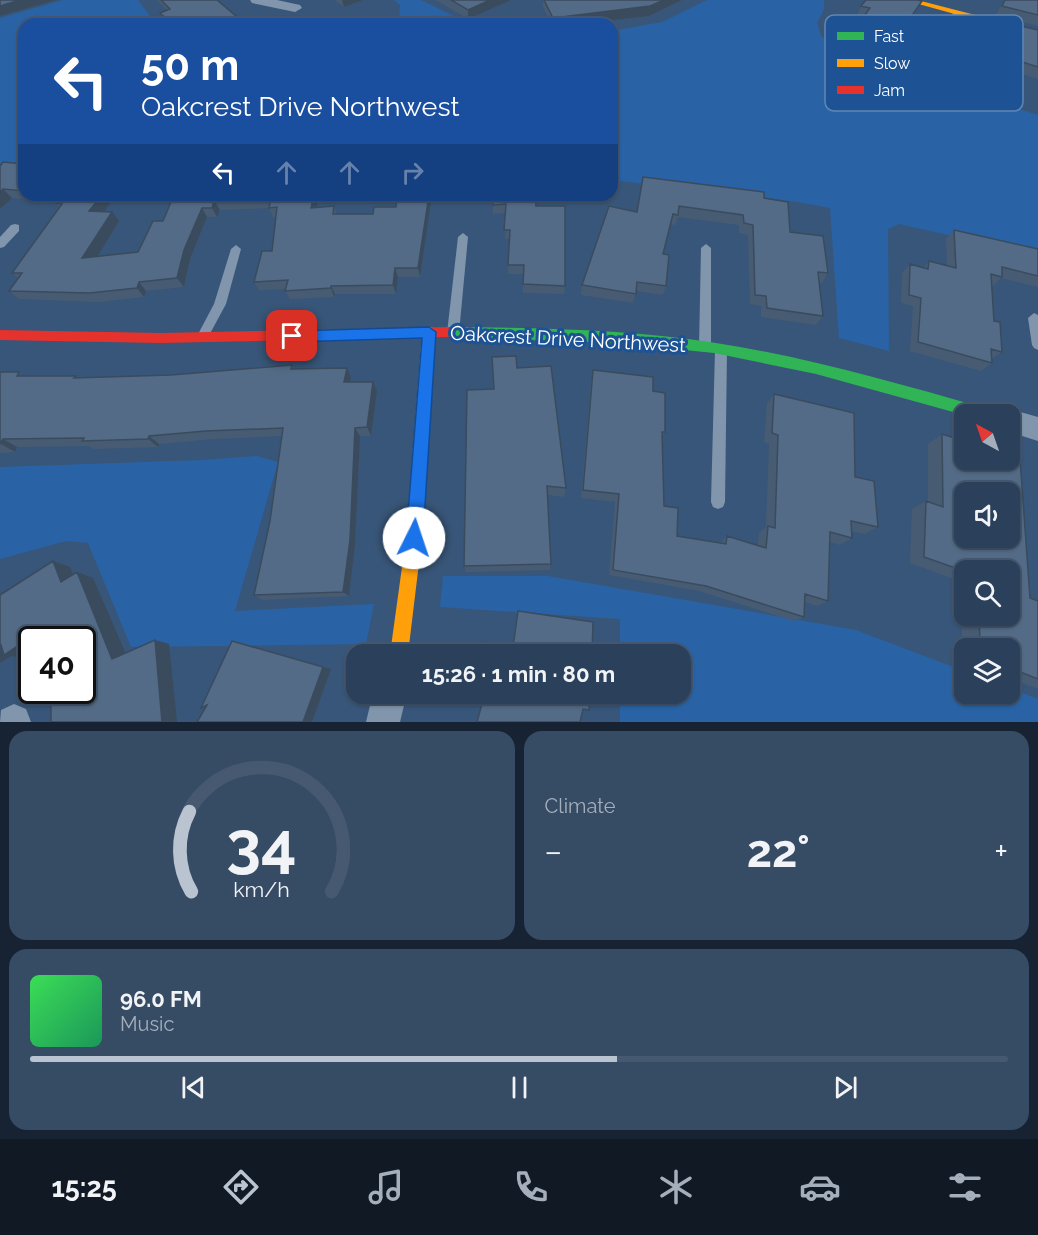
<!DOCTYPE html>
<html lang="en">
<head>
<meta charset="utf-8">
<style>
	body { margin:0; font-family:Raleway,sans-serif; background:#364b64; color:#f1f3f6; height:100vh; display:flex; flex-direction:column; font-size:22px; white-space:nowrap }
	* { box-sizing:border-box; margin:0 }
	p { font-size:20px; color:#a5afbb }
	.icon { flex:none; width:33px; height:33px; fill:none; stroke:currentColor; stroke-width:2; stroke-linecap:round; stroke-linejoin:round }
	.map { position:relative; height:722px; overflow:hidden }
	.sheet { display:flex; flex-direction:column; gap:9px; padding:9px; background:#172332; flex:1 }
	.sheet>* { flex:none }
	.top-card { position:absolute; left:18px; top:18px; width:600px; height:183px; border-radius:18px; box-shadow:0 2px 4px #0004,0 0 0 2px #465971; background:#1a4fa0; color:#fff; overflow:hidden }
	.needle { width:39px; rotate:320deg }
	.fabs { position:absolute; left:954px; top:404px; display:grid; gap:12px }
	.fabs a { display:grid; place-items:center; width:66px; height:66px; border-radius:12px; background:#2a405b; box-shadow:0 2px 4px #0004,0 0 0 2px #465971; font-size:30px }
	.speed { position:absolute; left:18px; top:626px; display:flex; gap:12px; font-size:30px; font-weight:700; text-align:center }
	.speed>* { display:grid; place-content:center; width:78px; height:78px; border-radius:50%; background:#2a405b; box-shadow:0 2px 4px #0004,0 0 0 2px #465971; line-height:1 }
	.speed .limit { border:3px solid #111; border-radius:9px; background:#fff; color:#111 }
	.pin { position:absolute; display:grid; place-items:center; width:51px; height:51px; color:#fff; margin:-26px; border-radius:12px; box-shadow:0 3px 9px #0006 }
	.me { position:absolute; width:66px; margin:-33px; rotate:4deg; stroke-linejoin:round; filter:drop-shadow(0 0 4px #0008) }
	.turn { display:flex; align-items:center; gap:21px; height:126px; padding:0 24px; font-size:27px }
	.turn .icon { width:78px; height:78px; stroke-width:2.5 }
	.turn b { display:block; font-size:42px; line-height:51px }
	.lanes { display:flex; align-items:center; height:57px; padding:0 24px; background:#0003; justify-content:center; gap:30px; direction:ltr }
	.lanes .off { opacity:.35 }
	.big { font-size:45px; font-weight:700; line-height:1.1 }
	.sheet .tile { flex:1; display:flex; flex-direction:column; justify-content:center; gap:9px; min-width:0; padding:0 21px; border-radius:18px; background:#364b64 }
	.sheet .dial { align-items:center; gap:0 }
	.dial svg { height:156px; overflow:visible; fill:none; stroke:#465971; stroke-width:7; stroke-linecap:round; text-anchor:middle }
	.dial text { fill:#f1f3f6; stroke:none }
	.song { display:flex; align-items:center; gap:18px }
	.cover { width:72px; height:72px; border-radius:9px; background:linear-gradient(135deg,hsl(130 70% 55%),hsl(150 70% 35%)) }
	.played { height:6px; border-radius:3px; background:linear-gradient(90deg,#b9c4d0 60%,#465971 60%) }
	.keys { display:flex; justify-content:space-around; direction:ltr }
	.heat { display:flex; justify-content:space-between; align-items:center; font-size:33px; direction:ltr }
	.sheet .tiles { flex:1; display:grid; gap:9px; grid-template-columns:1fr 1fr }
	.tile:last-child { grid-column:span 2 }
	.trip { position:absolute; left:346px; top:644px; width:345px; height:60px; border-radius:18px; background:#2a405b; box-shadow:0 2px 4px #0004,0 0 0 2px #465971; font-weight:700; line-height:60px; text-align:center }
	.dock { display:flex; height:96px; justify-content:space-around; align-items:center; background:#111a24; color:#a5afbb }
	.dock .icon { width:42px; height:42px }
	.dock .on { color:#b9c4d0 }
	.dock b { font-size:27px; color:#f1f3f6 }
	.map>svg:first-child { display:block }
	.green { fill:#2963a5 }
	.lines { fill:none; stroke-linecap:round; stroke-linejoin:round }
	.lane { fill:#8196ac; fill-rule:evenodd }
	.street { fill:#8196ac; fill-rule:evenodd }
	.fast { fill:#30b455; fill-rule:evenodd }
	.slow { fill:#ff9f0a; fill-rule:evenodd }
	.jam { fill:#e5322d; fill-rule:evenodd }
	.wall { fill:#475c73; fill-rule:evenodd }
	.shaded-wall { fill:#3a4b5e }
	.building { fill:#536b86; stroke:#3a4b5e; stroke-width:1.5; fill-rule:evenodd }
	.route { fill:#1a73e8; stroke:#114b97; stroke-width:1.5 }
	.labels { text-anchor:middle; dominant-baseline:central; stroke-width:6; stroke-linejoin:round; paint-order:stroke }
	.street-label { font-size:20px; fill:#fff; stroke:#1d5394 }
	.key { fill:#1d5394; stroke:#6187b4; stroke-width:1.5 }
	.key-label { font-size:16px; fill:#fff }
</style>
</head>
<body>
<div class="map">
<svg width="1038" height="722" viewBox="0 0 1038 722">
	<rect width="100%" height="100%" fill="#385679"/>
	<path class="green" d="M63,0H138L156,24H24V166L0,164V18Z
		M394,0H421L470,24H399L400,5Z
		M707,0H824V9L817,23L821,36L840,52L1038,115V255L899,224L888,229L889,351L839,338L830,208L798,202L612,180V31L662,22Z
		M257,456L278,462L235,611L374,604L366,644L131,647L88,543L66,541L0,559V467L203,460Z
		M443,576H548L856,630L964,671V693H1010V688L1038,699V722H620V693H681V654H620V619L440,607Z"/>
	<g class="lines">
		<path class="lane" d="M954,11L961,13L941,52L934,54L933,52Z
			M15,224L19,225V231L4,247L0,248V237L11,225Z
			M463,233L468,237L459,333L457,336H449L447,333L458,237Z
			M706,244L711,248V348L709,351H701L699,348L701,248Z
			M236,245L241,249L226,304L206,341H198L196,338L214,304L231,249Z
			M1034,313L1038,315V350L1034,348L1032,345L1028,318Z
			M721,345L725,347L727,350L725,502L723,507L718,509L713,507L711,502L715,350L717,347Z"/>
		<path class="street" d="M250,0H277L300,5L302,8L295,12L252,3Z
			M1010,409L1038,417V441L1010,432V414H1000Z
			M373,693H407L400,722H366Z
			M14,704L26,709L31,722H0L1,710Z"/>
		<path class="fast" d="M449,327C538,328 628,329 716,343C807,357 896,383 985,408L990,409L992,414L964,415L816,374L714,353L615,343L449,337L444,336L442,332L444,328Z"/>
		<path class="slow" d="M904,0H917L1038,31V37Z
			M429,327L434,328L436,332L422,538L408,654H390L406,538L422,332L424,328Z"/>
		<path class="jam" d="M449,327L454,328L456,332L454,336L449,337L161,343L0,340V330L161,333Z"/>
	</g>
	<path class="wall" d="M157,0H217L239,20L323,24H167L164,22L160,13L167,10Z
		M334,0H363L344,7Z
		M436,0H511L468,19Z
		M543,0H682L649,16L577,24H551L543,7Z
		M1004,0H1038V26L996,15Z
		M861,6L917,10L905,27L911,29L890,65L864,57L869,47L875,39L854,32L859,23L863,17L857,15Z
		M995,20L1038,30V79L1013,71L1006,80L998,77L985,96L949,84L955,74L979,49L989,29Z
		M24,164V195H116L103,212L119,221L97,256L138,252L163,221L174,195H319L317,208L334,206L337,214H373L396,207L397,195H466L465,202H431L420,277H398L396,294H335L334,297L290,299L285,291L286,289L259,290L254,282L272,251L276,217H273L269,208L220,210L217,217H207L190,259L184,287L146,291L144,297L98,302L19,299L9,291L18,278L12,273L59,207L56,203L57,202L12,198L0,209V166Z
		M643,177L764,198L790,232L828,273L822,283L819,282L823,316L816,325L761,317V306L750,304L748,235L739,233V225L678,217L675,225L670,224L663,254L666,286L663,295L636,291L633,303L581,295L582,285L637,212Z
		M493,195L536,206L565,286L564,294L523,293V274H508L509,239H505L506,213L493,214Z
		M954,230L1038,249V287L1001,278L993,286L992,285L994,321L1002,352L991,359L992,363L981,371L910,351L913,306L901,303L902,273L910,264L923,268L929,261L947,266L946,239Z
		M292,365L294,368H347L351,377L350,382H373L377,391L371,436H360L355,545L349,596L262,600L254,595L270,521L282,436L214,439L159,444L158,447L94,449L89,446L17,447L15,452L0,453V372L25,376L78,378L171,375Z
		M517,368L566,488L564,497L548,495L551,564L550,570L466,572L464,566L494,389Z
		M593,370L653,391L665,432L662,437L664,506L677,536L720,543L727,536L758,545L759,533L766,527L769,444L764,442L767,404L774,394L855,477L878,527L865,534L851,531L852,538L840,545L830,542L828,601L817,606L805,602L804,617L794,621L699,591L609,575L615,502L581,498L591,381Z
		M942,434L1030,598L1038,601V689L1010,678V648H969L962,645V582L910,563L912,509L926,501L928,502V444ZM964,570H1010V615H964Z"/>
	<path class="shaded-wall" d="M20,0H56L0,16V6Z
		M342,0H363L344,7Z
		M490,0H511L468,19V10Z
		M664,0H682L649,16L577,24H552L553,18Z
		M3,189L12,198L0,209V192Z
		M102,195H116L97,221L89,211Z
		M314,195H319L315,218L311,208Z
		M429,195L431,202L420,277L418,268Z
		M214,200L220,210L217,217L212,208Z
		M202,208L207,217L190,259L184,287L177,278L184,250Z
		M112,212L119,221L91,267L82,258Z
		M395,268L398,277L396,294L393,285Z
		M139,282L146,291L144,297L137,288Z
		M331,286L335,294L334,297L331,288Z
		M347,368L351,377L348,391L344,382Z
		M373,382L377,391L371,436L367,427Z
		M355,428L360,436L355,545L349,596L343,592Z
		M149,436L159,444L158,447L148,439Z
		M3,439L17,447L15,452L1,444Z
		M53,561L70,567L79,588L61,582Z
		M77,572L93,578L129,661L112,659Z
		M155,640L169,644L177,722H162Z
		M25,641L32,654L25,658L11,656L0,663V646Z
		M323,667L331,669L312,722H303Z"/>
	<path class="building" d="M0,0H20L0,6Z
		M161,0H217L237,17L235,20L286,23L322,19V24H172L160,13L170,9Z
		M451,0H490L468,10Z
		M544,0H664L650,6L553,18Z
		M866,0H917L922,1L904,27L911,29L895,56L869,47L882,30L859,23L870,8L861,6Z
		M1005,0H1038V15L1002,6Z
		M995,20L1038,30V67L1019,61L1013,70L1004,67L992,87L955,74L975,48L980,49Z
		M3,162L24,164V191L3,189L0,192V166Z
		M643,177L764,192V198L788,202L790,232L823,236L828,273L818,272L823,316L767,308L766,296L755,295L753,225L744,223L743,215L679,206L678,215L673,214L663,254L669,255L666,286L637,282L636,294L582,285L609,206L637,212Z
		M63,195H102L89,211L112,212L82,258L138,252L153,221H163L174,195H314L311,208L334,206L333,214H373L374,207H396L397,195H429L418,268H395L393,285L331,286V288L285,291L288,280L254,282L262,251H272L277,207L269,208L271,198L214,200L212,208H202L184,250L177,278L139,282L137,288L89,293L9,291L22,273H12L62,204L56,203Z
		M493,195H535L536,206H565V286L523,284L524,265H508L510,230H504L506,204L493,205Z
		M954,230L1038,249V276L1002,267V277L991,274L994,321L1000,322L1002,352L991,349L992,363L918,342L921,298L909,295L910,264L928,269L929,261L956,268Z
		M516,356L517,368L551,366L566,488L547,486L551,564L464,566L467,390L494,389L492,357Z
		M292,365L291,369L347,368L344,382H373L367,427L355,428L350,540L343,592L254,595L270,521L283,428L206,431L149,436L148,439L82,441L84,438L3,439L0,444V372H19L17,376H76L74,378L171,375Z
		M593,370L653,377V391L665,393V432H662L664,506L678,508L677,536L726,544L727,536L766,548L768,526L775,528L778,435L772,433L774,394L854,413L855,477L874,481L878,527L851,521L852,538L830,532L828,601L805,594L804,617L706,586L613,570L619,494L583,490Z
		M942,434L964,441V459H1010V455L1020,459L1030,598L1038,601V679L1015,670L1014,655L1010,653V648H996L980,642L979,615H1010V570H964V571L924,557L926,501L943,507ZM964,492H1010V537H964Z
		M53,561L61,582L77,572L112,659L155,640L162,722H51V690H82V639H32V659L25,641L4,655L1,645L0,646V595Z
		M518,611L593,622L592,654H480L482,642L513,647Z
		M232,641L323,667L303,722H197L207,705L201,708Z
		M483,693H590L589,710L583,709L580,722H477L485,693Z"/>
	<path class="route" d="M429,327L436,332L423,538L420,544L414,546L409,544L406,538L422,338L292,342L286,336L292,331Z"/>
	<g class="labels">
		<g class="street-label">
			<text transform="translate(568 339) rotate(3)">Oakcrest Drive Northwest</text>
		</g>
	</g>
	<rect x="825" y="15" width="198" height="96" rx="9" class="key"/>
	<rect x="837" y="32" width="27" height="8" fill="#30b455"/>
	<rect x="837" y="59" width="27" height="8" fill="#ff9f0a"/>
	<rect x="837" y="86" width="27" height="8" fill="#e5322d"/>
	<g class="key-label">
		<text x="874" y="42">Fast</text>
		<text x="874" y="69">Slow</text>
		<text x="874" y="96">Jam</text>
	</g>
</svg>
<div class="fabs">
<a><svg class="needle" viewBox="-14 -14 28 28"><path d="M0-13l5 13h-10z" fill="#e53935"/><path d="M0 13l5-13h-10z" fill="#a5afbb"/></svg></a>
<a><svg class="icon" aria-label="sound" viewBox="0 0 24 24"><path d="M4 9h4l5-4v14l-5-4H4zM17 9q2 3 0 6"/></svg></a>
<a><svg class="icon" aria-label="search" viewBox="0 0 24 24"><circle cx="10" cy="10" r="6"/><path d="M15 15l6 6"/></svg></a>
<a><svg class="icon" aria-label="layers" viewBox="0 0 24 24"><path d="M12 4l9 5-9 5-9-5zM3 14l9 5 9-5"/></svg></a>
</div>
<div class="speed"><div class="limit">40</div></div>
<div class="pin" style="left:292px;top:336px;background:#d93025"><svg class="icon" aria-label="arrive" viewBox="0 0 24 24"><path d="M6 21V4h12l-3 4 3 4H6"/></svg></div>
<svg class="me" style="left:414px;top:538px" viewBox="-20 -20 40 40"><circle r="19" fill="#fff"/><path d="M0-13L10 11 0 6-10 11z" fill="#1a73e8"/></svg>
<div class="trip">15:26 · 1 min · 80 m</div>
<div class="top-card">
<div class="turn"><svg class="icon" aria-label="left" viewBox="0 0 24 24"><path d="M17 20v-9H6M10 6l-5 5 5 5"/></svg><div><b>50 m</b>Oakcrest Drive Northwest</div></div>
<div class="lanes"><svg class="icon" aria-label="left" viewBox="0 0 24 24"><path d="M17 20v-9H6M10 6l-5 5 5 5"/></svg><svg class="icon off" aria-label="ahead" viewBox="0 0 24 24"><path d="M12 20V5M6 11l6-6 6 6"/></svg><svg class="icon off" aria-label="ahead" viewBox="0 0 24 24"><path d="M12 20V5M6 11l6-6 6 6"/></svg><svg class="icon off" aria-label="right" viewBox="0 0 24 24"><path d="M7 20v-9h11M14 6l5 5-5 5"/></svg></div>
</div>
</div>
<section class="sheet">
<div class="tiles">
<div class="tile dial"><svg viewBox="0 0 100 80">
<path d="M14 69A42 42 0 1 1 86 69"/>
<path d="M14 69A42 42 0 0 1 13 28" stroke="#b9c4d0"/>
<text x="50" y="56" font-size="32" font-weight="700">34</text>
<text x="50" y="72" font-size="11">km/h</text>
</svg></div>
<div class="tile"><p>Climate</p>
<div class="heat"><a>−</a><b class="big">22°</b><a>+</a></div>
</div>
<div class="tile">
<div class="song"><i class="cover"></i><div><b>96.0 FM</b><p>Music</p></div></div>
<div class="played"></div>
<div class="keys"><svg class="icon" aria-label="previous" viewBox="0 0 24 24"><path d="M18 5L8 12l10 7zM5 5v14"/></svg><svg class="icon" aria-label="pause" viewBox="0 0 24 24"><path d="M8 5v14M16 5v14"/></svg><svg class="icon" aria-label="next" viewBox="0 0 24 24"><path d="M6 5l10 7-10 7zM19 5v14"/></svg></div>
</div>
</div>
</section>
<nav class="dock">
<b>15:25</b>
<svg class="icon on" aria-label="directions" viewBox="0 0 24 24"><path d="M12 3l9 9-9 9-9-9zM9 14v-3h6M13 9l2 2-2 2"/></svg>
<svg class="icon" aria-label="music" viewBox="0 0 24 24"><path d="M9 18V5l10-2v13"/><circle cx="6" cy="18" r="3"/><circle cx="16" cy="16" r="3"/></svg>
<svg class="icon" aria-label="phone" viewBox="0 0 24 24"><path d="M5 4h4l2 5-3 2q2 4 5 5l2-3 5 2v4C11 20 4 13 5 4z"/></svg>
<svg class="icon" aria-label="climate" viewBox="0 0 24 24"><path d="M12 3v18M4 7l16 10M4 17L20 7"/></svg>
<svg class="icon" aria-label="car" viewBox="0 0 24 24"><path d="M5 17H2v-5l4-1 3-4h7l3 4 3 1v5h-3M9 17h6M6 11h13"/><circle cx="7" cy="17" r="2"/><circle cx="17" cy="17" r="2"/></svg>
<svg class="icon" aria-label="filters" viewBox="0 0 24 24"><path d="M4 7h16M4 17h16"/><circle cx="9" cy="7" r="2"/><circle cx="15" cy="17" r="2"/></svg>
</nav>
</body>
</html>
